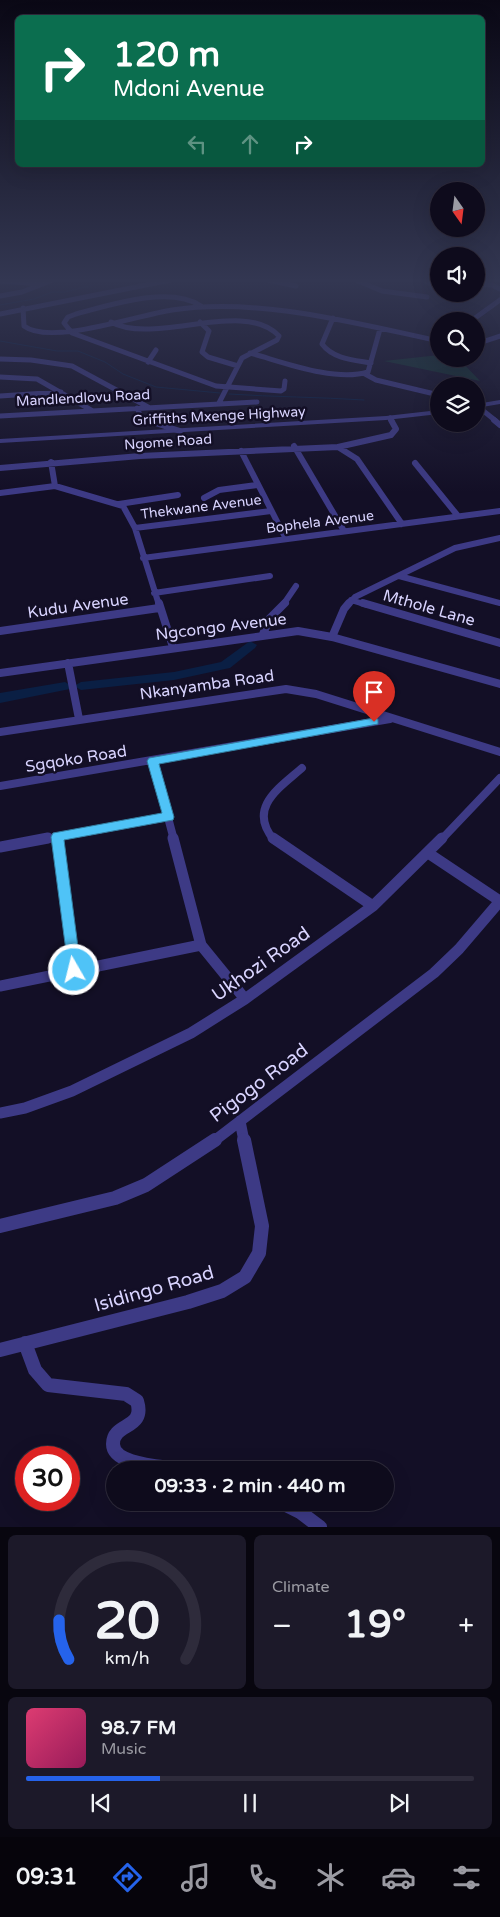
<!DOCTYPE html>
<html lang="en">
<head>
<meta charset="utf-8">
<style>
	body { margin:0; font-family:"Varela Round",sans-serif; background:#1c1929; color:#f1f3f6; height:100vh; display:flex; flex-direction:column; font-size:19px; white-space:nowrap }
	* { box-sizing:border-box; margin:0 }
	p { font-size:16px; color:#9b9ba3 }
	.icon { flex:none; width:28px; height:28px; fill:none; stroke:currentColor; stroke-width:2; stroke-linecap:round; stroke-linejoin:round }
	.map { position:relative; height:1527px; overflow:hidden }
	.details { display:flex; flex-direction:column; gap:8px; padding:8px; background:#08060f; flex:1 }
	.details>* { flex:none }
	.guide { position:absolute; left:15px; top:15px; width:470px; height:152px; border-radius:8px; box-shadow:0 5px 20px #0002,0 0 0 1px #2e2b3b; background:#0b6e4f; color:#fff; overflow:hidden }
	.needle { width:32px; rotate:166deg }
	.controls { position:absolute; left:430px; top:182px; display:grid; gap:10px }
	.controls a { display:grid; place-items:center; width:55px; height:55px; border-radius:50%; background:#0e0b1c; box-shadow:0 5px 20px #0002,0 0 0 1px #2e2b3b; font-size:25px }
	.speed { position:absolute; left:15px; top:1446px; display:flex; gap:10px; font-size:25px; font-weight:700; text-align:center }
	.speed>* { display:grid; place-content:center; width:65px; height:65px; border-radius:50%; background:#0e0b1c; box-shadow:0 5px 20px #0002,0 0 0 1px #2e2b3b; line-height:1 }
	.speed .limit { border:8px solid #d22; background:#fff; color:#111 }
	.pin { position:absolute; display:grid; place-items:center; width:42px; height:42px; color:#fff; margin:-51px -21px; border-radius:50% 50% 50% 0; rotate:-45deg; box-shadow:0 0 5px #0007 }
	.pin .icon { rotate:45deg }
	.me { position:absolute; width:55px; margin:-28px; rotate:352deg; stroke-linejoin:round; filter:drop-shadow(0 0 4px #0008) }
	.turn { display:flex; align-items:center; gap:18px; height:105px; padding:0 15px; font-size:22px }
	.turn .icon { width:65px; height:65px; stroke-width:2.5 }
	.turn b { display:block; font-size:35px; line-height:42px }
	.lanes { display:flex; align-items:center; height:48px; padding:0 15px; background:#0003; justify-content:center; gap:25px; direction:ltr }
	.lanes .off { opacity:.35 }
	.big { font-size:38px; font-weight:700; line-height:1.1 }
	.details .tile { flex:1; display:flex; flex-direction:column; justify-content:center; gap:8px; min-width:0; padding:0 18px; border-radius:8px; background:#1c1929 }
	.details .dial { align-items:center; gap:0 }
	.dial svg { height:130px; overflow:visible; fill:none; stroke:#2e2b3b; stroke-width:7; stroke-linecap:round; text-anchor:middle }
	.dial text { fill:#f1f3f6; stroke:none }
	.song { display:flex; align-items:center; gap:15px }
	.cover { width:60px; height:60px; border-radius:8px; background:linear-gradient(135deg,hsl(340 70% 55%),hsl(330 70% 35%)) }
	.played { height:5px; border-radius:2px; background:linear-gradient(90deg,#2563eb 30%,#2e2b3b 30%) }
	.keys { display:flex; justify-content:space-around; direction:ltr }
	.heat { display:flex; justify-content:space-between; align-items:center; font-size:28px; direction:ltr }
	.details .tiles { flex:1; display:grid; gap:8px; grid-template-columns:1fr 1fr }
	.tile:last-child { grid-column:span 2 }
	.trip { position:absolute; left:106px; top:1461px; width:288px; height:50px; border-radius:25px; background:#0e0b1c; box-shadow:0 5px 20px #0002,0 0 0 1px #2e2b3b; font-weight:700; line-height:50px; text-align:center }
	.tabs { display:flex; height:80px; justify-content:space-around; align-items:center; background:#06040b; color:#9b9ba3 }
	.tabs .icon { width:35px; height:35px }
	.tabs .selected { color:#2563eb }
	.tabs b { font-size:22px; color:#f1f3f6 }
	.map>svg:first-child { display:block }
	.green { fill:#12302f }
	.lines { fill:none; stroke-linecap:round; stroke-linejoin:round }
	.stream { stroke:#0a1f44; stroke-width:1 }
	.river { fill:#0a1f44; fill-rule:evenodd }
	.minor-far4 { stroke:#3d3a85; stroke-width:5 }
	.minor-far3 { stroke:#3d3a85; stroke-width:6 }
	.minor-far2 { stroke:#3d3a85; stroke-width:8 }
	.minor-far1 { stroke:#3d3a85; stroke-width:11 }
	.minor { stroke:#3d3a85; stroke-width:14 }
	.tertiary { fill:#3d3a85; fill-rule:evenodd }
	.route { fill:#4fc3f7; stroke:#337fa1 }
	.labels { text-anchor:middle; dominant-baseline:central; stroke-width:5; stroke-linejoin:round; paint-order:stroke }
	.far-street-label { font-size:14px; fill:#d9d4ff; stroke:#130f26 }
	.street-label { font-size:16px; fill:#d9d4ff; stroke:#130f26 }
	.near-street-label { font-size:19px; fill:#d9d4ff; stroke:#130f26 }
</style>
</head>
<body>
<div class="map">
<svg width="500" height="1527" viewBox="0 0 500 1527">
	<rect width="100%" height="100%" fill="#130f26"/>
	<path class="green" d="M439,355V359H459L480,381L384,361Z"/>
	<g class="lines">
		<path class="stream" d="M0,305L34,299L52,292H65L93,285
			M0,341L57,351H78L105,362L123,374L156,387L220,393
			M229,394C274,397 319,397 364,400"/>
		<path class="river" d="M250,641L257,645L255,648L230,668L225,669L174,680L81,690L74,686L81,682L174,672L221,662Z
			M65,682L72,686L70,689L0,703V693Z"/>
		<path class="minor-far4" d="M80,278L92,279
			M228,278L263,279L296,286
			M351,278L382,291L427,297
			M423,278L429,283L439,285
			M0,281L41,284
			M476,284L492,285L500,289
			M0,296L22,292L58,278
			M201,306C170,285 110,305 76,314L68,317L64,323L72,333L216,386L281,391L284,389L285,381
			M23,308L24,326C50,346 138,315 172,310C259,297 354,323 439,341
			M0,314L181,278
			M333,318L322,344C333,359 354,360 371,363
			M471,321L500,300
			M111,322C154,346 244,298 279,336L277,340L242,358L219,403
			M200,322L209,331L202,352L208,357L238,366
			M476,344L500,336
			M250,353C283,362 334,382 368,372L380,329
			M0,359L31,360L72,366L148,407
			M148,362L156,350
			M365,374L376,380L439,395
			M0,377L37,379L91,410
			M0,396L61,392
			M476,405L496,421
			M137,408L142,419L150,421
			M0,416L257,402
			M390,418L392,421"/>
		<path class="minor-far3" d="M146,420L180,431
			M494,420L500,425
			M294,446L344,531
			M338,447L391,435L396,429L391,420
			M241,451L286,539
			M51,462L55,486
			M415,463L458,516
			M0,468L140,456L338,447L357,459L402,524
			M0,493L55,486L123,506L135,528L159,605
			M204,498L219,490L257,485
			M119,504L178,495
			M135,528L271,511
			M143,558L500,511
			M399,576L500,603
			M154,593L270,576
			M351,600L367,605
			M283,605L296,586
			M348,605L355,597L455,548L500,538"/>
		<path class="minor-far2" d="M159,603L173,647
			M363,603L500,643
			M0,631L159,608
			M263,634L270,618L285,603
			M332,637L344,609L349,603
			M68,663L79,719
			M0,673L298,631L332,637L500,684
			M0,732L286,689L316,694L500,752
			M153,761L174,840
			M0,786L390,719
			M57,837V840
			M41,840L168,817
			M274,840C247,808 279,788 302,768
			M441,840L500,778"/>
		<path class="minor-far1" d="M57,838L74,970
			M173,838L201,945
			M273,838L373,906
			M0,847L48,838
			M428,853L500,901
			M0,986L201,945L245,999
			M0,1113L25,1108L72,1091L191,1033L245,999L373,906L442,838
			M240,1121L244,1141
			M214,1141L434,973L459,949L500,901"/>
		<path class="minor" d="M0,1226L115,1198L146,1185L215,1140
			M25,1343L35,1370L48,1385L126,1394L137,1401C146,1430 113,1422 113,1444C113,1466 166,1466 182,1470
			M0,1350L188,1302L222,1291L245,1277L259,1253L262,1226L244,1140
			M280,1502L300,1512L320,1527"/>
		<path class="tertiary" d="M500,400V404L476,408V404Z
			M439,410V414L386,420L0,443V439L386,416Z"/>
	</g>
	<linearGradient id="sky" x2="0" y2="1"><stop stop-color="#0a0815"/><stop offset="0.57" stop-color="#333752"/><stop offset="1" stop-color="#333752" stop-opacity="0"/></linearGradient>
	<rect width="500" height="492" fill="url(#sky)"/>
	<path class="route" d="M374,718L378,719V724L159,764L174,817L173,820L64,840L81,970L79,974H69L51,837L53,833L162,813L147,761L149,758Z"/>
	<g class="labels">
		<g class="far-street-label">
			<text transform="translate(83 398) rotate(-3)">Mandlendlovu Road</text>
			<text transform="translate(219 416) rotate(-3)">Griffiths Mxenge Highway</text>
			<text transform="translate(168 442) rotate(-4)">Ngome Road</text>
			<text transform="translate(201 507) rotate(-7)">Thekwane Avenue</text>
			<text transform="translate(320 522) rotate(-7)">Bophela Avenue</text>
		</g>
		<g class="street-label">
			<text transform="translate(78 606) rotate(-8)">Kudu Avenue</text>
			<text transform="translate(429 608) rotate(16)">Mthole Lane</text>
			<text transform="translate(221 627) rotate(-7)">Ngcongo Avenue</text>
			<text transform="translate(207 685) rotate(-8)">Nkanyamba Road</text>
			<text transform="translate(76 759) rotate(-9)">Sgqoko Road</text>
		</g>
		<g class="near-street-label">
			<text transform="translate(261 964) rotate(-35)">Ukhozi Road</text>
			<text transform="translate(259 1083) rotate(-37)">Pigogo Road</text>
			<text transform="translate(154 1289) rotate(-16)">Isidingo Road</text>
		</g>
	</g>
</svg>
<div class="controls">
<a><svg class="needle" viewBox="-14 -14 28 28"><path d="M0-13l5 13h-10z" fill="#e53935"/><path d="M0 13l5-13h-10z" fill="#9b9ba3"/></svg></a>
<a><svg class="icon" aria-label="sound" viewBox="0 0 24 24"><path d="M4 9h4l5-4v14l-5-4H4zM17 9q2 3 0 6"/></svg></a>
<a><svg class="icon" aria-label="search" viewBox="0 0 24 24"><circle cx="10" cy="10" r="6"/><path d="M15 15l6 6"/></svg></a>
<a><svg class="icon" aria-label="layers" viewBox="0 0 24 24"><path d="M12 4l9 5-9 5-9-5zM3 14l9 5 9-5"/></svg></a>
</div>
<div class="speed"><div class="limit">30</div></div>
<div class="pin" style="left:374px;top:722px;background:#d93025"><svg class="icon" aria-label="arrive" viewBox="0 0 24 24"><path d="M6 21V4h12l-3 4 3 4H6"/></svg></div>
<svg class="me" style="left:74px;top:970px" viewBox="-20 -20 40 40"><circle r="17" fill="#4fc3f7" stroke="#fff" stroke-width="3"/><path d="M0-11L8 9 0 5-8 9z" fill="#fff"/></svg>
<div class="trip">09:33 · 2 min · 440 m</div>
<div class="guide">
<div class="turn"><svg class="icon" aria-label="right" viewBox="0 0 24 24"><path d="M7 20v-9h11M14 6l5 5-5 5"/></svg><div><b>120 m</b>Mdoni Avenue</div></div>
<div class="lanes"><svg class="icon off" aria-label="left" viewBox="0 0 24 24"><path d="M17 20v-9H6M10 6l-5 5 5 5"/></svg><svg class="icon off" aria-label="ahead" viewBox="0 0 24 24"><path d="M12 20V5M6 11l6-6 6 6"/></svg><svg class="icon" aria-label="right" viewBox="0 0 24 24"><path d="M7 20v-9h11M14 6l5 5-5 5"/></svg></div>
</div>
</div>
<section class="details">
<div class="tiles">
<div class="tile dial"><svg viewBox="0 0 100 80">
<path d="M14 69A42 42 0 1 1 86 69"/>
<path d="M14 69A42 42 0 0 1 8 45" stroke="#2563eb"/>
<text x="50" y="56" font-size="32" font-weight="700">20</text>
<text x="50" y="72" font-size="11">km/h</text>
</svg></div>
<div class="tile"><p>Climate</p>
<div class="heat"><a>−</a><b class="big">19°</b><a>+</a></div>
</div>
<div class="tile">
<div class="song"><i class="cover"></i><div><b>98.7 FM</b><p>Music</p></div></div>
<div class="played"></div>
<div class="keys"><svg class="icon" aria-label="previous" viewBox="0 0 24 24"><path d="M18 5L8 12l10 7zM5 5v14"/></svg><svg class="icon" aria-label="pause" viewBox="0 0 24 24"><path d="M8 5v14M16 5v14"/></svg><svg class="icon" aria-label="next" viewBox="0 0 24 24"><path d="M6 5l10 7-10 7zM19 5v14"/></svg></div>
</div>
</div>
</section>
<nav class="tabs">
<b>09:31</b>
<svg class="icon selected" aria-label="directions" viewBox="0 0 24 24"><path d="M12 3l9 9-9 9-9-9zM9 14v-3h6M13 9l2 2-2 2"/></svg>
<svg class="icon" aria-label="music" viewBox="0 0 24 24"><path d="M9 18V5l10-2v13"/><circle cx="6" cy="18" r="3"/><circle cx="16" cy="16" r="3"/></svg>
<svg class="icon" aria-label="phone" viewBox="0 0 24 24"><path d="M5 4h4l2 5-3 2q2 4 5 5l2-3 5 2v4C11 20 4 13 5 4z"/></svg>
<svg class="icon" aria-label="climate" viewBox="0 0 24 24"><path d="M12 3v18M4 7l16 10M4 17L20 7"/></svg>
<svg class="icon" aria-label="car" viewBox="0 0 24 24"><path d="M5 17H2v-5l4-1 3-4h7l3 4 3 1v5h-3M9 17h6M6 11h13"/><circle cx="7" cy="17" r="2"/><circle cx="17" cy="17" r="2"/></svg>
<svg class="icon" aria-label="filters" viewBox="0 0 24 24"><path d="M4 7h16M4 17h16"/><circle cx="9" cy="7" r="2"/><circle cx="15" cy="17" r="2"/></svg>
</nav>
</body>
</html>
